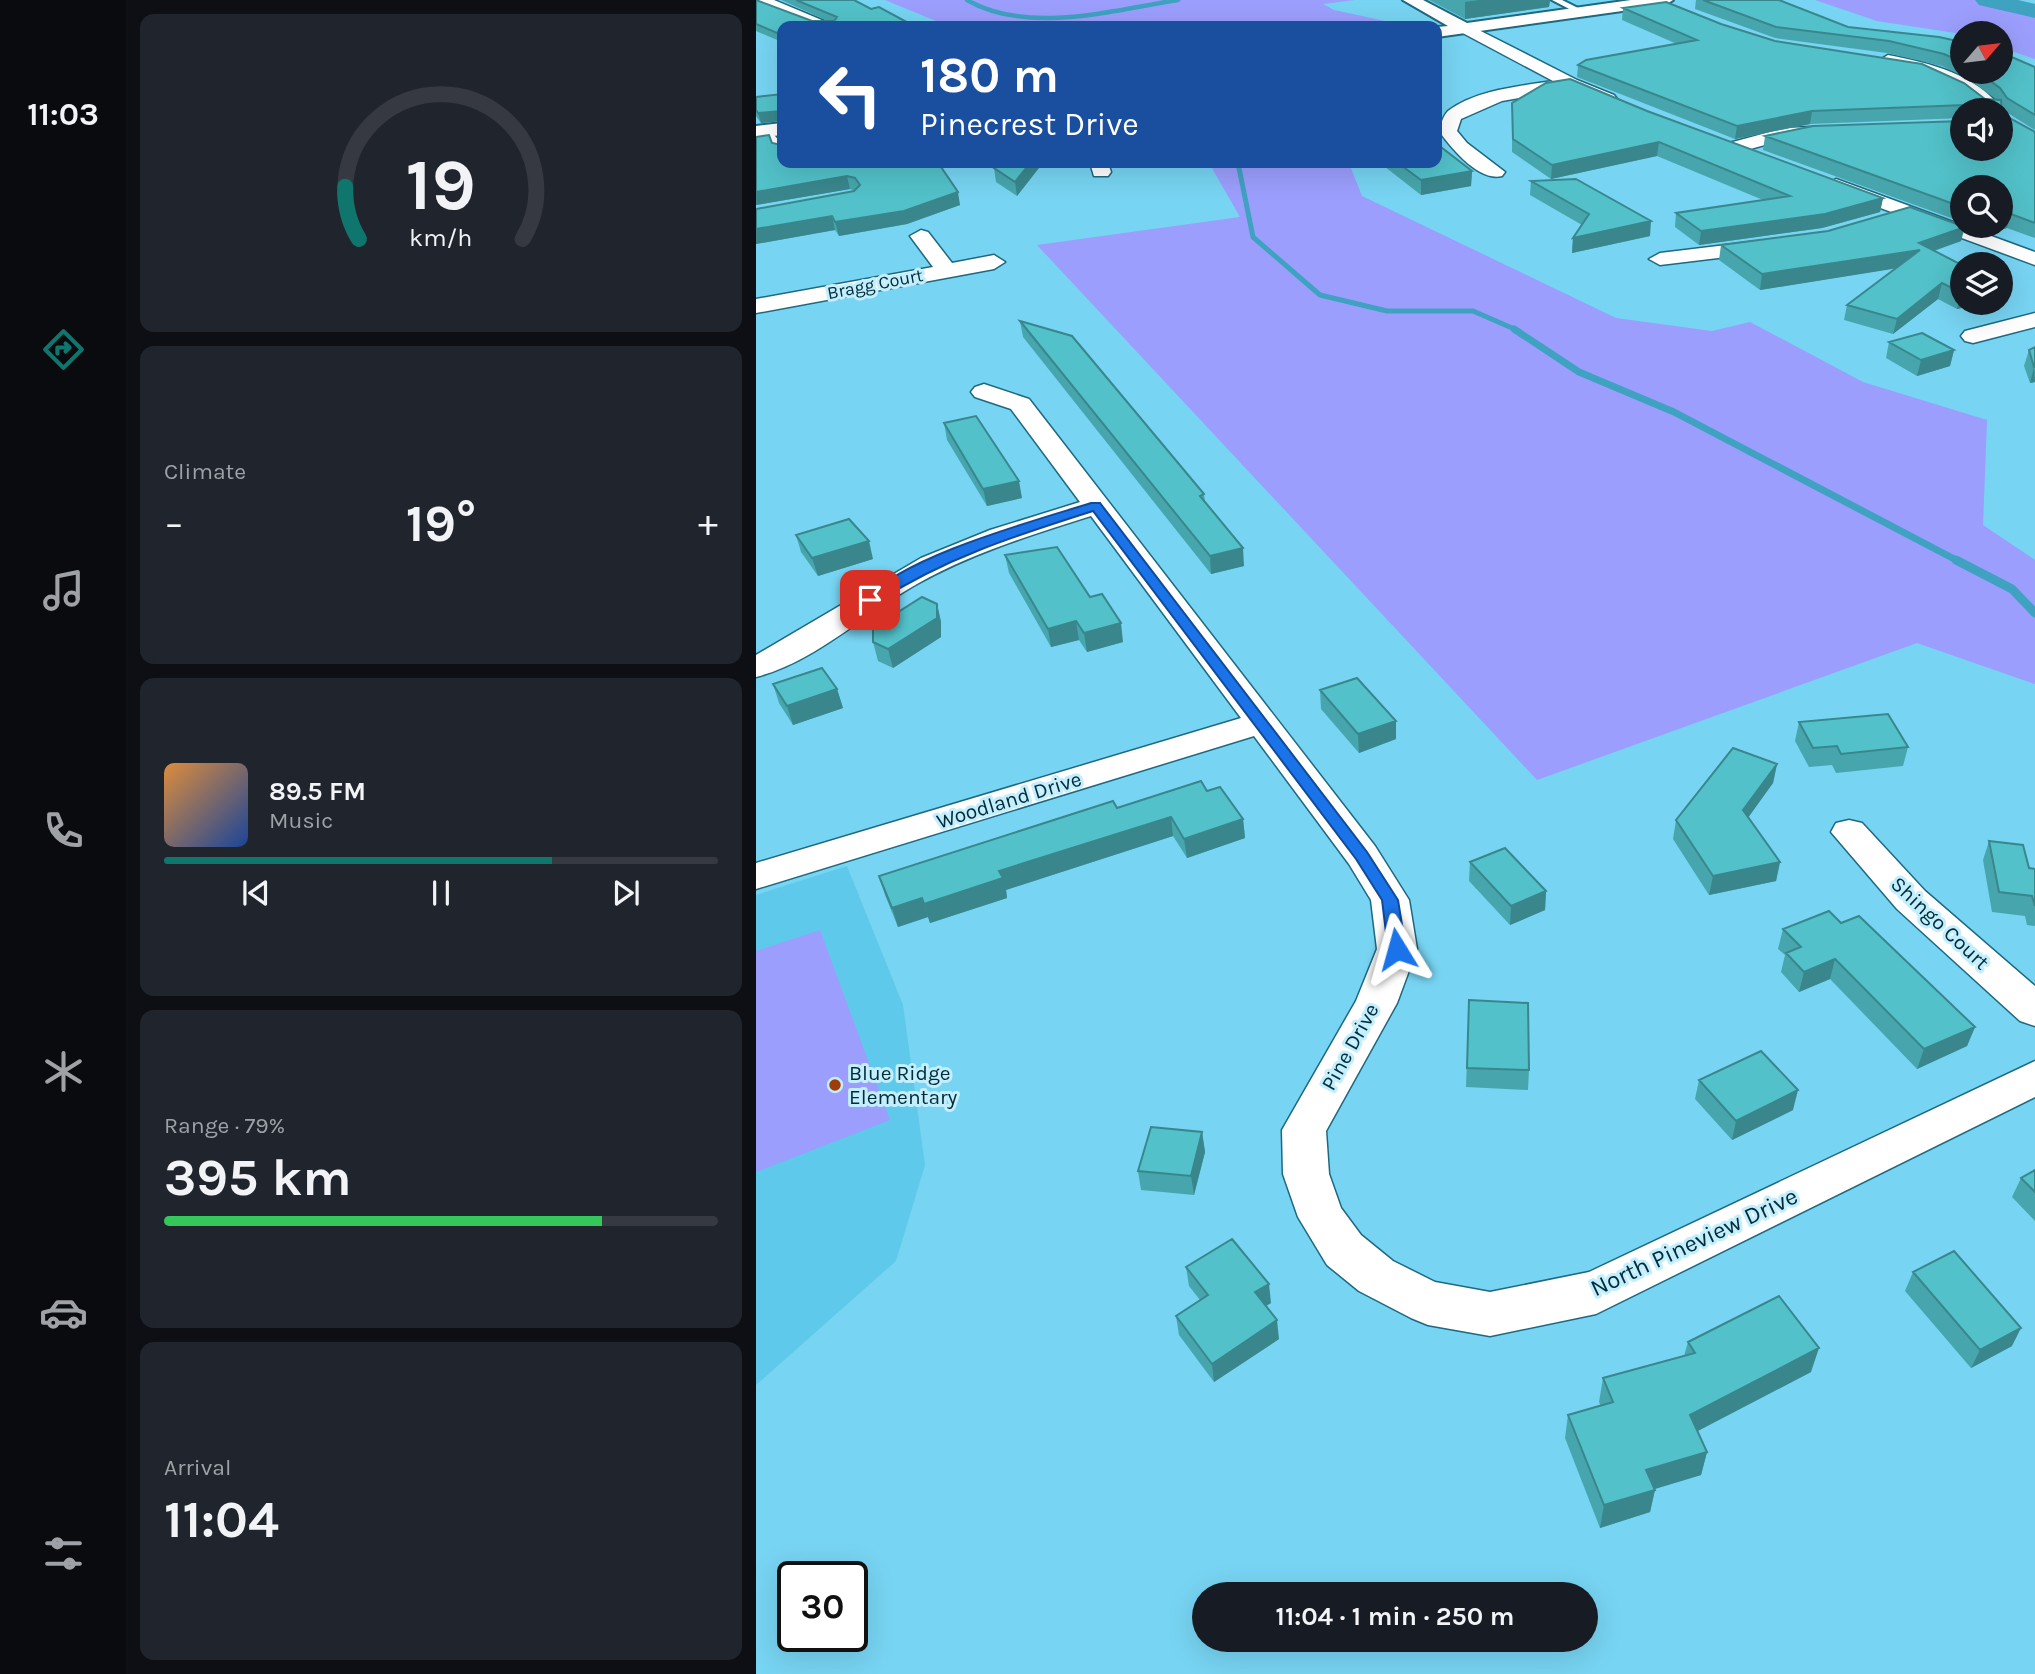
<!DOCTYPE html>
<html lang="en">
<head>
<meta charset="utf-8">
<style>
	body { margin:0; font-family:Karla,sans-serif; background:#20242c; color:#f1f3f6; height:100vh; display:flex; flex-direction:column; font-size:26px; white-space:nowrap }
	* { box-sizing:border-box; margin:0 }
	p { font-size:23px; color:#9ea1a6 }
	.icon { flex:none; width:38px; height:38px; fill:none; stroke:currentColor; stroke-width:2; stroke-linecap:round; stroke-linejoin:round }
	.map { position:relative; flex:1; overflow:hidden }
	.panel { display:flex; flex-direction:column; gap:14px; padding:14px; background:#0d0f14; width:630px }
	.panel>* { flex:none }
	.banner { position:absolute; left:21px; top:21px; width:665px; height:147px; border-radius:14px; box-shadow:0 7px 28px #0002; background:#1a4fa0; color:#fff; overflow:hidden }
	.needle { width:46px; rotate:62deg }
	.controls { position:absolute; left:1194px; top:21px; display:grid; gap:14px }
	.controls a { display:grid; place-items:center; width:63px; height:63px; border-radius:50%; background:#171b24; box-shadow:0 7px 28px #0002; font-size:35px }
	.speed { position:absolute; left:21px; top:1561px; display:flex; gap:14px; font-size:35px; font-weight:700; text-align:center }
	.speed>* { display:grid; place-content:center; width:91px; height:91px; border-radius:50%; background:#171b24; box-shadow:0 7px 28px #0002; line-height:1 }
	.speed .limit { border:4px solid #111; border-radius:10px; background:#fff; color:#111 }
	.pin { position:absolute; display:grid; place-items:center; width:60px; height:60px; color:#fff; margin:-30px; border-radius:14px; box-shadow:0 4px 10px #0006 }
	.me { position:absolute; width:77px; margin:-38px; rotate:352deg; stroke-linejoin:round; filter:drop-shadow(0 0 5px #0008) }
	.turn { display:flex; align-items:center; gap:24px; height:147px; padding:0 28px; font-size:32px }
	.turn .icon { width:91px; height:91px; stroke-width:2.5 }
	.turn b { display:block; font-size:49px; line-height:60px }
	.big { font-size:52px; font-weight:700; line-height:1.1 }
	.panel .widget { flex:1; display:flex; flex-direction:column; justify-content:center; gap:10px; min-width:0; padding:0 24px; border-radius:14px; background:#20242c }
	.panel .dial { align-items:center; gap:0 }
	.dial svg { height:182px; overflow:visible; fill:none; stroke:#363941; stroke-width:7; stroke-linecap:round; text-anchor:middle }
	.dial text { fill:#f1f3f6; stroke:none }
	.song { display:flex; align-items:center; gap:21px }
	.cover { width:84px; height:84px; border-radius:10px; background:linear-gradient(135deg,hsl(30 70% 55%),hsl(220 70% 35%)) }
	.played { height:7px; border-radius:4px; background:linear-gradient(90deg,#0f766e 70%,#363941 70%) }
	.keys { display:flex; justify-content:space-around; direction:ltr }
	.heat { display:flex; justify-content:space-between; align-items:center; font-size:38px; direction:ltr }
	.charge { height:10px; border-radius:5px; background:linear-gradient(90deg,#34c759 79%,#363941 0) }
	.trip { position:absolute; left:436px; top:1582px; width:406px; height:70px; border-radius:35px; background:#171b24; box-shadow:0 7px 28px #0002; font-weight:700; line-height:70px; text-align:center }
	main { display:flex; flex:1; min-height:0 }
	.dock { display:flex; flex-direction:column; width:126px; justify-content:space-around; align-items:center; background:#090b0e; color:#9ea1a6 }
	.dock .icon { width:49px; height:49px }
	.dock .selected { color:#0f766e }
	.dock b { font-size:32px; color:#f1f3f6 }
	.map>svg:first-child { display:block }
	.built { fill:#5fc9eb }
	.green { fill:#9b9efc }
	.lines { fill:none; stroke-linecap:round; stroke-linejoin:round }
	.stream-far3 { stroke:#3ea2c0; stroke-width:4.5 }
	.stream-far2 { stroke:#3ea2c0; stroke-width:5 }
	.stream-far1 { stroke:#3ea2c0; stroke-width:7 }
	.stream { stroke:#3ea2c0; stroke-width:9 }
	.river { fill:#3ea2c0; fill-rule:evenodd }
	.service-casing { stroke:#1e697f; stroke-width:4 }
	.minor-casing { stroke:#1e697f; stroke-width:3 }
	.tertiary-casing { stroke:#1e697f; stroke-width:4 }
	.service { fill:#fff; fill-rule:evenodd }
	.minor { fill:#fff; fill-rule:evenodd }
	.tertiary { fill:#fff; fill-rule:evenodd }
	.wall { fill:#47a6ad }
	.shaded-wall { fill:#39878d }
	.building { fill:#52c1c9; stroke:#39878d; stroke-width:2 }
	.route { fill:#1a73e8; stroke:#114b97; stroke-width:2 }
	.poi-dot { fill:#a03c0a; stroke:#c3eefd; stroke-width:2.5 }
	.labels { text-anchor:middle; dominant-baseline:central; stroke-width:6; stroke-linejoin:round; paint-order:stroke }
	.far-street-label { font-size:18px; fill:#012c38; stroke:#c3eefd }
	.street-label { font-size:21px; fill:#012c38; stroke:#c3eefd }
	.poi-label { font-size:21px; fill:#012c38; stroke:#c3eefd; text-anchor:start }
	.near-street-label { font-size:24px; fill:#012c38; stroke:#c3eefd }
</style>
</head>
<body>
<main>
<nav class="dock">
<b>11:03</b>
<svg class="icon selected" aria-label="directions" viewBox="0 0 24 24"><path d="M12 3l9 9-9 9-9-9zM9 14v-3h6M13 9l2 2-2 2"/></svg>
<svg class="icon" aria-label="music" viewBox="0 0 24 24"><path d="M9 18V5l10-2v13"/><circle cx="6" cy="18" r="3"/><circle cx="16" cy="16" r="3"/></svg>
<svg class="icon" aria-label="phone" viewBox="0 0 24 24"><path d="M5 4h4l2 5-3 2q2 4 5 5l2-3 5 2v4C11 20 4 13 5 4z"/></svg>
<svg class="icon" aria-label="climate" viewBox="0 0 24 24"><path d="M12 3v18M4 7l16 10M4 17L20 7"/></svg>
<svg class="icon" aria-label="car" viewBox="0 0 24 24"><path d="M5 17H2v-5l4-1 3-4h7l3 4 3 1v5h-3M9 17h6M6 11h13"/><circle cx="7" cy="17" r="2"/><circle cx="17" cy="17" r="2"/></svg>
<svg class="icon" aria-label="filters" viewBox="0 0 24 24"><path d="M4 7h16M4 17h16"/><circle cx="9" cy="7" r="2"/><circle cx="15" cy="17" r="2"/></svg>
</nav>
<section class="panel">
<div class="widget dial"><svg viewBox="0 0 100 80">
<path d="M14 69A42 42 0 1 1 86 69"/>
<path d="M14 69A42 42 0 0 1 8 46" stroke="#0f766e"/>
<text x="50" y="56" font-size="32" font-weight="700">19</text>
<text x="50" y="72" font-size="11">km/h</text>
</svg></div>
<div class="widget"><p>Climate</p>
<div class="heat"><a>−</a><b class="big">19°</b><a>+</a></div>
</div>
<div class="widget">
<div class="song"><i class="cover"></i><div><b>89.5 FM</b><p>Music</p></div></div>
<div class="played"></div>
<div class="keys"><svg class="icon" aria-label="previous" viewBox="0 0 24 24"><path d="M18 5L8 12l10 7zM5 5v14"/></svg><svg class="icon" aria-label="pause" viewBox="0 0 24 24"><path d="M8 5v14M16 5v14"/></svg><svg class="icon" aria-label="next" viewBox="0 0 24 24"><path d="M6 5l10 7-10 7zM19 5v14"/></svg></div>
</div>
<div class="widget"><p>Range · 79%</p><b class="big">395 km</b><div class="charge"></div></div>
<div class="widget"><p>Arrival</p><b class="big">11:04</b></div>
</section>
<div class="map">
<svg width="1279" height="1674" viewBox="0 0 1279 1674">
	<rect width="100%" height="100%" fill="#77d4f2"/>
	<path class="built" d="M91,866L147,1005L169,1165L140,1261L0,1385V895Z"/>
	<path class="green" d="M129,0H599L567,4L578,10L629,21L633,26H192Z
		M1059,0H1259L1279,5V59L1244,47V33L1206,34L1121,21Z
		M453,163H593L606,196L860,318L956,331L994,322L1107,382L1231,420L1227,525L1279,560V684L1161,643L781,780L281,245L484,217Z
		M64,930L134,1120L0,1172V951Z"/>
	<g class="lines">
		<path class="stream-far3" d="M211,0C272,35 357,10 422,0"/>
		<path class="stream-far2" d="M482,163L497,237L564,295L631,311H717L763,331"/>
		<path class="stream-far1" d="M758,329L823,372L918,412L1204,562"/>
		<path class="stream" d="M1200,560L1256,589L1279,613"/>
		<path class="river" d="M1219,0H1262L1279,4V18L1223,5Z"/>
		<defs>
			<path id="service" d="M796,0H806L830,12L823,14Z
				M12,128L26,144V154L7,131Z"/>
			<path id="minor" d="M0,0H18L80,26H59L0,4Z
				M709,23L821,80L858,95L861,99L852,104L813,89L746,101L705,119L701,131L711,143L749,172L746,176C723,182 695,148 683,131C685,124 687,116 692,111C719,90 764,86 797,81L703,31L701,28Z
				M1132,55C1174,63 1220,74 1247,110L1244,114V110H1228C1198,81 1165,73 1126,63L1124,60Z
				M1058,127L1064,128L1067,132L1064,136L1030,139L980,153L971,147L973,143L1029,128Z
				M334,163H352L355,172L352,176H338Z
				M1080,179L1279,252V265L1073,189L1070,185Z
				M165,230L172,232L196,263L238,255L249,262L238,269L0,313V299L177,267L154,236Z
				M1012,240L1023,246L1020,251L904,265L893,259L904,253Z
				M1279,313V327L1217,343L1209,341L1205,336L1209,331Z
				M228,384L273,399L619,846L653,900L661,949L641,1003L570,1131L573,1174L585,1208L605,1235L637,1261L679,1282L734,1292L833,1272L1279,1061V1097L840,1314L734,1336L672,1325L655,1318L603,1291L571,1265L542,1217L527,1174L526,1130L600,1001L621,949L615,900L593,864L498,736L0,889V863L485,718L335,516C275,535 216,553 161,584C109,613 59,662 0,677V655L165,558L234,530L324,502L255,409L219,397L215,392L219,387Z
				M1093,820L1106,823L1169,891L1279,986V1026L1264,1021L1141,909L1075,832L1080,823Z"/>
			<path id="tertiary" d="M647,0H667L711,23L875,0H917L909,5L681,37V27L692,26Z
				M26,123V135L0,138V126Z"/>
		</defs>
		<use href="#service" class="service-casing"/>
		<use href="#minor" class="minor-casing"/>
		<use href="#tertiary" class="tertiary-casing"/>
		<use href="#service" class="service"/>
		<use href="#minor" class="minor"/>
		<use href="#tertiary" class="tertiary"/>
	</g>
	<path class="wall" d="M0,0L56,21H72L25,0H98L115,9L158,26H26V42L0,31Z
		M673,0H794L793,7L709,19Z
		M940,0H1023L1092,27L1206,42V72H1244L1279,67V130L1247,110L1245,107L1246,114L1279,132V238L1251,228L1234,233L1215,226H1244V187H1206V222L1007,150L1009,136L1206,149L1244,110H1206V118L1054,124L979,139L821,77L822,65L921,44L866,20L867,8L965,24L1019,41L1229,99L1241,100L1211,78L1186,66L1131,53L1019,38L939,9Z
		M26,94V144L22,127L26,125V121L5,123L0,116V97Z
		M756,103L891,111L1127,198L1124,212L1066,228L943,245L919,227L920,213L1007,200L901,156L795,179L756,152Z
		M0,137L16,143L170,163L204,205L151,224L83,236L79,230L0,244V209L99,191L94,189L0,205Z
		M242,163H286V164L261,196L240,182L238,168Z
		M624,163H681L716,171L715,186L665,195Z
		M775,181L894,236L816,253L817,238L826,225L774,195Z
		M1205,241L1178,251L1206,265V303H1229L1201,309L1182,299L1137,334L1088,320L1091,305L1140,268L1004,290L963,260L965,245Z
		M264,321L448,494L449,502L488,566L455,574L267,337Z
		M1133,342L1198,350L1194,366L1161,376L1130,358Z
		M1279,347V382L1274,383L1268,366L1273,350Z
		M188,423L266,498L231,506L191,440Z
		M40,535L117,559L62,576L45,552Z
		M249,555L334,597L367,642L331,652L323,640L295,647L253,573Z
		M181,604L185,622V637L137,668L122,661L117,642Z
		M17,684L81,689L87,708L37,725L23,703Z
		M564,690L640,739L603,753L565,709Z
		M1043,722L1152,747L1147,766L1080,773L1076,765L1053,767L1039,741Z
		M1021,764L1017,783L992,817L1024,862L1020,881L953,895L917,839L920,820Z
		M361,808L487,819L489,838L431,858L417,836L250,890L251,898L174,923L172,917L142,927L129,895L123,876Z
		M1233,841L1273,868L1279,869V926L1271,925L1269,916L1236,912L1227,860Z
		M714,862L790,891L789,910L754,925L713,881Z
		M1085,923L1219,1027L1211,1046L1161,1069L1074,979L1043,992L1025,972L1029,955L1022,949L1027,929Z
		M713,1000L773,1070L772,1090L710,1087Z
		M943,1080L1037,1110L976,1140L939,1099Z
		M446,1132L449,1152L438,1195L385,1190L382,1171Z
		M1279,1170V1221L1256,1197L1265,1178Z
		M430,1267L515,1303L510,1306L523,1339L458,1382L423,1335L420,1316L444,1300L433,1286Z
		M1157,1272L1256,1346L1215,1368L1149,1291Z
		M932,1342L1055,1372L942,1431L951,1452L945,1475L899,1489L894,1512L844,1528L809,1438L812,1415L845,1406L843,1402L847,1378L928,1356Z"/>
	<path class="shaded-wall" d="M723,0H794L793,7L709,19V2Z
		M25,111L26,121L5,123L2,113Z
		M1056,111L1054,124L979,139L981,126Z
		M903,142L901,156L795,179L796,165Z
		M274,163H286V164L261,196L259,182Z
		M716,171L715,186L665,195V180Z
		M91,176L94,189L0,205V192Z
		M202,192L204,205L151,224L83,236L79,222Z
		M1127,198L1124,212L1066,228L943,245L945,231Z
		M1255,214L1251,228L1234,233L1236,226H1244V217Z
		M76,216L79,230L0,244V229Z
		M895,221L894,236L816,253L817,238Z
		M1209,227L1205,241L1163,256L1161,265L1004,290L1006,274L1163,243Z
		M1186,283L1182,299L1137,334L1141,319Z
		M1206,293V303H1229L1201,309L1205,294Z
		M1198,350L1194,366L1161,376L1165,360Z
		M1278,367L1279,382L1274,383Z
		M263,481L266,498L231,506L227,489Z
		M113,541L117,559L62,576L56,558Z
		M487,548L488,566L455,574L454,556Z
		M181,604L185,622V637L137,668L132,649Z
		M320,621L323,640L295,647L292,629Z
		M365,623L367,642L331,652L328,633Z
		M81,689L87,708L37,725L31,706Z
		M640,721V739L603,753L602,734Z
		M1021,764L1017,783L984,829L987,810Z
		M415,817L417,836L250,890L251,898L174,923L168,904L243,871Z
		M487,819L489,838L431,858L428,839Z
		M1024,862L1020,881L953,895L957,876Z
		M790,891L789,910L754,925L755,906Z
		M166,898L172,917L142,927L136,908Z
		M1079,959L1074,979L1043,992L1048,972Z
		M1219,1027L1211,1046L1161,1069L1168,1049Z
		M1042,1090L1037,1110L976,1140L980,1121Z
		M446,1132L449,1152L438,1195L435,1176Z
		M513,1284L515,1303L501,1311L499,1292Z
		M521,1320L523,1339L458,1382L456,1364Z
		M1265,1328L1256,1346L1215,1368L1224,1350Z
		M1063,1348L1055,1372L928,1438L934,1415Z
		M951,1452L945,1475L885,1493L890,1470Z
		M899,1490L894,1512L844,1528L848,1505Z"/>
	<path class="building" d="M0,0L56,21H78L81,17L40,0H98L115,9L123,7L158,26H26V35L0,24Z
		M947,0H1023L1092,27L1183,37L1206,42V62L1188,54L1133,41L1020,27Z
		M910,2L965,24L1019,41L1166,64L1208,83L1229,99L1245,100L1246,114L1279,132V223L1255,214L1244,217V187H1206V207L1009,136L1057,126L1206,121V149H1244V110H1211L1212,108L1209,105L1056,111L981,126L822,65L830,60L941,40L867,8Z
		M1244,52L1279,67V115L1251,98L1244,88L1222,72H1244Z
		M814,79L891,111L1127,198L1069,214L945,231L920,213L1034,196L903,142L796,165L757,139L756,103L790,83Z
		M26,94V142L22,127L26,125L25,111L2,113L0,110V97Z
		M13,135L16,143L26,145V163H170L183,164L202,192L148,211L79,222L76,216L0,229V209L98,191L104,185L99,178L91,176L0,192V137Z
		M681,144L716,171L665,180L642,163H681Z
		M242,163H274L259,182L238,168Z
		M820,179L895,221L817,238L833,214L775,181Z
		M1154,207L1209,227L1163,243L1206,265V293L1186,283L1141,319L1091,305L1164,250L1006,274L965,245L1072,231Z
		M264,321L316,336L448,494L444,496L487,548L454,556Z
		M1166,333L1198,350L1165,360L1133,342Z
		M1279,347V367H1278L1273,350Z
		M220,416L263,481L227,489L188,423Z
		M93,519L113,541L56,558L40,535Z
		M301,547L334,597L346,594L365,623L328,633L320,621L292,629L249,555Z
		M166,597L181,604V618L132,649L117,642V628Z
		M66,668L81,689L31,706L17,684Z
		M601,678L640,721L602,734L564,690Z
		M1132,714L1152,747L1085,754L1081,746L1057,748L1043,722Z
		M977,748L1021,764L987,810L1024,862L957,876L920,820Z
		M445,781L451,791L464,787L487,819L428,839L415,817L243,871L247,878L168,904L166,898L136,908L123,876L357,801L361,808Z
		M1233,841L1267,845L1273,868L1279,869V906L1276,896L1243,892Z
		M749,848L790,891L755,906L714,862Z
		M1073,911L1085,923L1103,916L1219,1027L1168,1049L1079,959L1048,972L1030,953L1045,947L1027,929Z
		M713,1000L772,1003L773,1070L711,1068Z
		M1005,1051L1042,1090L980,1121L943,1080Z
		M395,1127L446,1132L435,1176L382,1171Z
		M1279,1170V1192L1265,1178Z
		M476,1239L513,1284L499,1292L521,1320L456,1364L420,1316L452,1295L430,1267Z
		M1198,1251L1265,1328L1224,1350L1157,1272Z
		M1023,1296L1063,1348L934,1415L951,1452L890,1470L899,1490L848,1505L812,1415L857,1402L847,1378L939,1353L932,1342Z"/>
	<path class="route" d="M335,503H344L611,852L642,900L650,949L647,953H635L632,949L626,900L600,859L337,511C258,536 189,558 119,603L108,600C150,555 275,522 335,503Z"/>
	<circle class="poi-dot" cx="79" cy="1085" r="7"/>
	<g class="labels">
		<g class="far-street-label">
			<text transform="translate(119 284) rotate(-11)">Bragg Court</text>
		</g>
		<g class="street-label">
			<text transform="translate(253 800) rotate(-17)">Woodland Drive</text>
			<text transform="translate(1184 923) rotate(43)">Shingo Court</text>
			<text transform="translate(594 1047) rotate(-61)">Pine Drive</text>
		</g>
		<g class="poi-label">
			<text x="93" y="1073">Blue Ridge<tspan x="93" dy="24">Elementary</tspan></text>
		</g>
		<g class="near-street-label">
			<text transform="translate(938 1242) rotate(-25)">North Pineview Drive</text>
		</g>
	</g>
</svg>
<div class="controls">
<a><svg class="needle" viewBox="-14 -14 28 28"><path d="M0-13l5 13h-10z" fill="#e53935"/><path d="M0 13l5-13h-10z" fill="#9ea1a6"/></svg></a>
<a><svg class="icon" aria-label="sound" viewBox="0 0 24 24"><path d="M4 9h4l5-4v14l-5-4H4zM17 9q2 3 0 6"/></svg></a>
<a><svg class="icon" aria-label="search" viewBox="0 0 24 24"><circle cx="10" cy="10" r="6"/><path d="M15 15l6 6"/></svg></a>
<a><svg class="icon" aria-label="layers" viewBox="0 0 24 24"><path d="M12 4l9 5-9 5-9-5zM3 14l9 5 9-5"/></svg></a>
</div>
<div class="speed"><div class="limit">30</div></div>
<div class="pin" style="left:114px;top:600px;background:#d93025"><svg class="icon" aria-label="arrive" viewBox="0 0 24 24"><path d="M6 21V4h12l-3 4 3 4H6"/></svg></div>
<svg class="me" style="left:641px;top:949px" viewBox="-20 -20 40 40"><path d="M0-17L14 15 0 8-14 15z" fill="#1a73e8" stroke="#fff" stroke-width="4"/></svg>
<div class="trip">11:04 · 1 min · 250 m</div>
<div class="banner">
<div class="turn"><svg class="icon" aria-label="left" viewBox="0 0 24 24"><path d="M17 20v-9H6M10 6l-5 5 5 5"/></svg><div><b>180 m</b>Pinecrest Drive</div></div>
</div>
</div>
</main>
</body>
</html>
